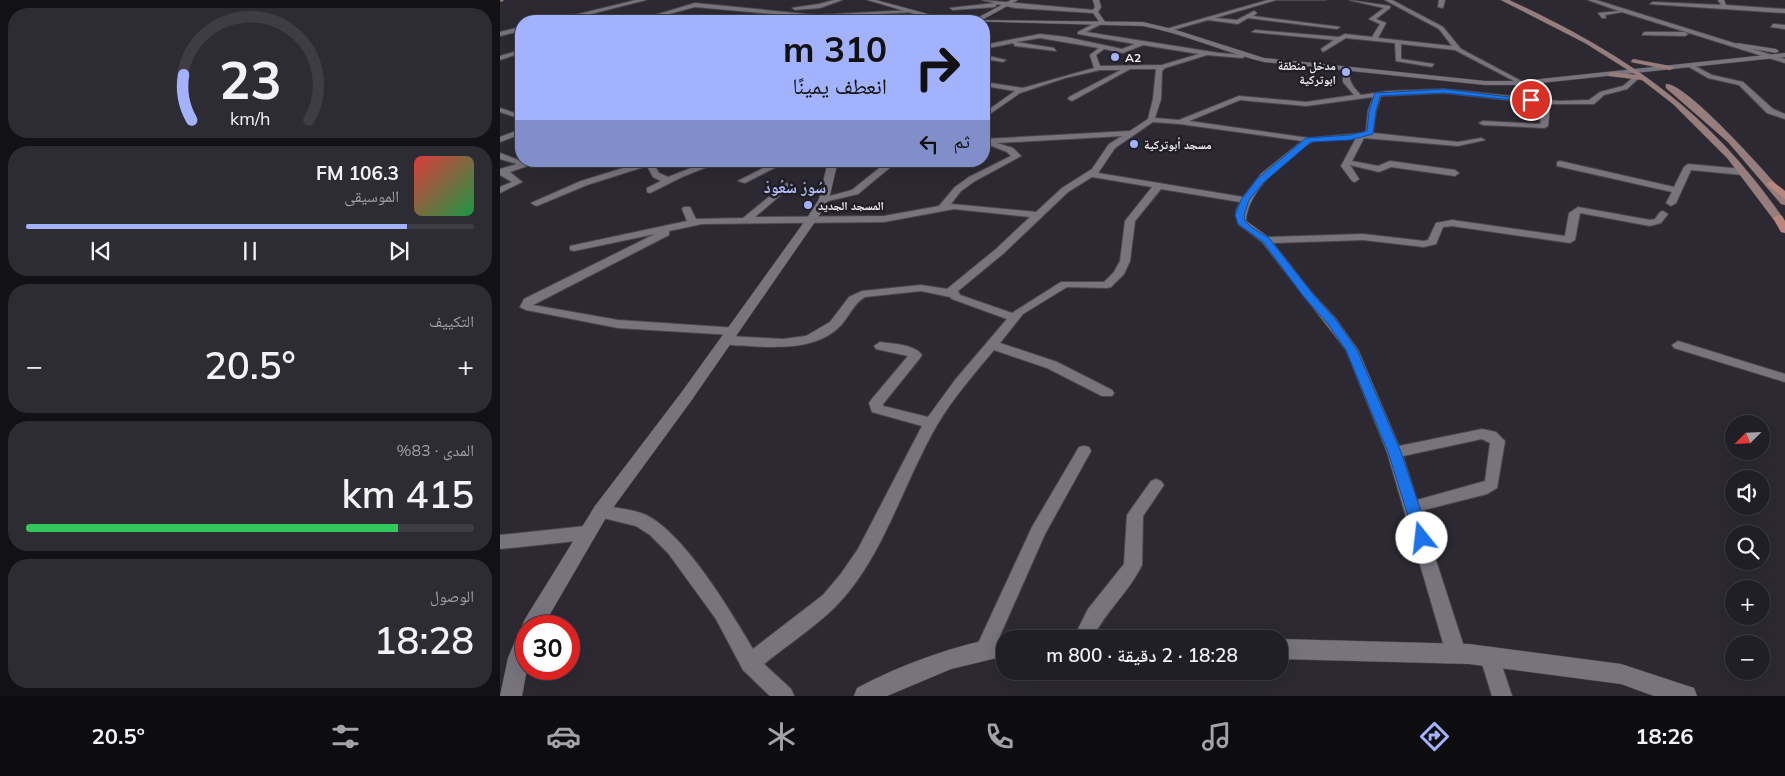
<!DOCTYPE html>
<html lang="ar">
<head>
<meta charset="utf-8">
<style>
	body { margin:0; font-family:Mulish,"Noto Naskh Arabic",sans-serif; background:#2d2c32; color:#f1f3f6; direction:rtl; height:100vh; display:flex; flex-direction:column; font-size:19px; white-space:nowrap }
	* { box-sizing:border-box; margin:0 }
	p { font-size:16px; color:#a2a2a7 }
	.icon { flex:none; width:28px; height:28px; fill:none; stroke:currentColor; stroke-width:2; stroke-linecap:round; stroke-linejoin:round }
	.map { position:relative; flex:1; overflow:hidden; direction:ltr }
	.panel { display:flex; flex-direction:column; gap:8px; padding:8px; background:#121115; width:500px }
	.panel>* { flex:none }
	.top-card { position:absolute; left:15px; top:15px; width:475px; height:152px; border-radius:20px; box-shadow:0 5px 20px #0002,0 0 0 1px #3e3d43; direction:rtl; background:#a2b2fd; color:#111; overflow:hidden }
	.needle { width:32px; rotate:246deg }
	.fabs { position:absolute; left:1225px; top:415px; display:grid; gap:10px }
	.fabs a { display:grid; place-items:center; width:45px; height:45px; border-radius:50%; background:#211f26; box-shadow:0 5px 20px #0002,0 0 0 1px #3e3d43; font-size:25px }
	.speed { position:absolute; left:15px; top:615px; display:flex; gap:10px; font-size:25px; font-weight:700; text-align:center }
	.speed>* { display:grid; place-content:center; width:65px; height:65px; border-radius:50%; background:#211f26; box-shadow:0 5px 20px #0002,0 0 0 1px #3e3d43; line-height:1 }
	.speed .limit { border:8px solid #d22; background:#fff; color:#111 }
	.pin { position:absolute; display:grid; place-items:center; width:42px; height:42px; color:#fff; margin:-21px; border:2px solid #fff; border-radius:50%; box-shadow:0 1px 5px #0007 }
	.me { position:absolute; width:55px; margin:-28px; rotate:344deg; stroke-linejoin:round; filter:drop-shadow(0 0 4px #0008) }
	.turn { display:flex; align-items:center; gap:18px; height:105px; padding:0 20px; font-size:22px }
	.turn .icon { width:65px; height:65px; stroke-width:2.5 }
	.turn b { display:block; font-size:35px; line-height:42px }
	.then { display:flex; align-items:center; height:48px; padding:0 20px; background:#0003; gap:10px; font-size:19px }
	.big { font-size:38px; font-weight:600; line-height:1.1 }
	.panel .card { flex:1; display:flex; flex-direction:column; justify-content:center; gap:8px; min-width:0; padding:0 18px; border-radius:20px; background:#2d2c32 }
	.panel .dial { align-items:center; gap:0 }
	.dial svg { height:130px; overflow:visible; fill:none; stroke:#3e3d43; stroke-width:7; stroke-linecap:round; text-anchor:middle }
	.dial text { fill:#f1f3f6; stroke:none }
	.song { display:flex; align-items:center; gap:15px }
	.cover { width:60px; height:60px; border-radius:8px; background:linear-gradient(135deg,hsl(0 70% 55%),hsl(140 70% 35%)) }
	.played { height:5px; border-radius:2px; background:linear-gradient(90deg,#a2b2fd 85%,#3e3d43 85%) }
	.keys { display:flex; justify-content:space-around; direction:ltr }
	.heat { display:flex; justify-content:space-between; align-items:center; font-size:28px; direction:ltr }
	.charge { height:8px; border-radius:4px; background:linear-gradient(90deg,#34c759 83%,#3e3d43 0) }
	.trip { position:absolute; left:496px; top:630px; width:292px; height:50px; border-radius:20px; background:#211f26; box-shadow:0 5px 20px #0002,0 0 0 1px #3e3d43; font-weight:600; line-height:50px; text-align:center; direction:rtl }
	.tabs { display:flex; height:80px; justify-content:space-around; align-items:center; background:#0d0c0f; color:#a2a2a7 }
	.tabs .icon { width:35px; height:35px }
	.tabs .on { color:#a2b2fd }
	.tabs b { font-size:22px; color:#f1f3f6 }
	main { display:flex; flex:1; min-height:0 }
	.map>svg:first-child { display:block }
	.lines { fill:none; stroke-linecap:round; stroke-linejoin:round }
	.minor-casing { stroke:#4a474e; stroke-width:2 }
	.tertiary-casing { stroke:#4a474e; stroke-width:1 }
	.secondary-casing { stroke:#4a474e; stroke-width:1 }
	.primary-casing { stroke:#4a474e; stroke-width:1 }
	.minor { fill:#78747e; fill-rule:evenodd }
	.tertiary { fill:#78747e; fill-rule:evenodd }
	.secondary { fill:#987d7d; fill-rule:evenodd }
	.primary { fill:#b9867c; fill-rule:evenodd }
	.route { fill:#1a73e8; stroke:#114b97 }
	.poi-dot { fill:#a2b2fd; stroke:#221f28; stroke-width:2 }
	.labels { text-anchor:middle; dominant-baseline:central; stroke-width:5; stroke-linejoin:round; paint-order:stroke }
	.far-poi-label { font-size:12px; font-weight:bold; fill:#f0eef4; stroke:#221f28; text-anchor:start }
	.far-district-label { font-size:16px; font-weight:bold; fill:#b0bdf5; stroke:#221f28 }
</style>
</head>
<body>
<main>
<div class="map">
<svg width="1285" height="696" viewBox="0 0 1285 696">
	<rect width="100%" height="100%" fill="#2c2932"/>
	<g class="lines">
		<defs>
			<path id="minor" d="M136,0H146L87,15L126,21C111,21 95,17 82,16C72,15 61,22 50,21Z
				M334,0H342L320,8L295,10L292,8L319,4Z
				M482,0L593,10L595,7L593,0H599L601,7L598,12L605,22L586,32L719,53L745,55L743,58L707,55L665,68L662,71L661,99L655,118L679,120L739,96L806,102L854,95L843,82V69L846,67L849,69C848,81 853,87 861,95L889,91L944,89L1059,101L1089,100L1100,92L1123,86L1135,76H1139V78L1127,89L1104,95L1094,104H1050L1048,126L1044,128L983,125L979,123L983,121L1040,124L1043,104L944,93L881,96L876,111L873,133L958,142L981,138L985,140L958,146L864,138L852,161L878,166L890,161L955,170L959,173L955,176L891,167L879,172L850,165L859,179L855,182L852,181L841,166L856,138C845,139 819,138 810,143C786,156 746,193 746,221L768,237L863,234L924,241L928,240L936,223L952,220L1065,236L1069,213L1078,207L1150,220L1155,219L1160,212L1163,211L1168,214L1161,223L1150,226L1080,213L1075,240L1070,243L952,226L943,227L936,244L924,247L863,240L773,243L812,293L836,319L858,350L899,446L982,429L996,432L1005,441L997,488L987,494L920,511L966,653L963,659L956,662L949,659L946,653L887,452L846,350L762,242L738,224L736,211L740,202L661,189L635,221L630,261L624,274L611,287L607,288L567,287L523,314L500,343L557,362L612,390L614,393L612,396H602L547,368L494,350C474,374 453,398 437,425C403,483 383,559 335,607C314,628 287,645 264,664L291,689L294,696H270L243,670L216,619L168,553L150,535L136,526L95,516L93,511L95,506L101,505C115,508 133,509 146,515C185,534 231,612 253,649L323,595L340,575L358,549L422,426L372,412L369,403L371,400L408,356L376,349L374,346L380,342C393,344 414,344 422,355L420,358L383,404V406L428,417L455,380L507,319L452,299L450,297L421,291L365,297C354,303 350,315 342,324C320,349 281,348 250,346C242,345 227,347 221,340L227,336L283,339L306,336L330,322L349,297L362,291L421,285L447,289L496,249L530,217L454,209L384,222L202,224L169,231V235L33,305L118,320L237,328L239,331L233,335L118,328L26,310L20,307L24,299L155,234L74,251L70,250V246L187,221L182,209L184,207H190L196,219L243,218L286,183L289,184V188L255,217L384,216L439,206L455,187L469,177L511,156L507,152L484,143V139L630,131L648,119L653,99L656,69H630L572,101L568,99L569,97L621,70H600L565,78L520,93L484,118V113L515,91L484,86V82L523,88L594,68L590,55L599,48L540,38L516,42L554,48L556,51L515,46L513,43L484,49V45L540,34L566,37L622,49L635,44L578,34V32L599,21L593,13L515,8L497,4L495,7L453,10L450,8L495,3ZM643,45L699,54L662,65L600,66L596,55L604,49L623,53ZM873,97L868,111L866,131L864,133L809,138L689,121L740,100L806,106ZM653,122L680,124L802,141L761,174L743,197L598,173L615,148ZM622,136L609,144L592,169L562,188L536,212L451,204L461,191L475,181L521,156L513,148L497,143ZM592,177L652,187L625,221L620,261L614,272L604,282H561L512,313L460,295L458,291L504,253L568,192ZM982,439L990,443L985,481L917,500L903,456Z
				M768,0H826H776L715,18L737,20L754,11L757,13L753,16L840,27L837,29L748,18L738,24L708,20L669,31L666,29Z
				M849,0L890,6V8L876,19L886,23L878,38L952,46L939,29L885,0H892L943,27L961,49L1025,83L1020,84L955,50L901,44V59L934,64L932,67L896,61L895,43L846,38L823,52L821,49L834,40L752,32L755,30L839,37L845,34L872,37L880,24L869,19L884,8Z
				M939,0H945L943,8L938,7Z
				M1088,0H1096L1285,59V63L1122,12L1105,15L1106,18H1102L1098,13L1119,11Z
				M1218,0H1224L1226,5L1285,9V13L1150,4L1153,2L1221,5Z
				M195,3L316,15L412,10L415,12L322,17L307,20L304,18L305,17L195,7L143,21H135Z
				M1273,24L1285,25V29L1271,27Z
				M21,27V31L0,36V32Z
				M1144,32H1185L1188,34L1185,36L1142,35Z
				M17,51H21V53L0,60V56Z
				M484,55L506,60L503,62L484,59Z
				M1189,65H1193L1212,75L1243,82L1273,109L1285,114V119L1267,113L1239,85L1208,78L1189,67Z
				M0,108L21,115V119L0,112Z
				M21,129V134L0,142V137Z
				M0,153L21,161H42L10,172L22,182L0,193V187L12,182L0,175V169L17,164L0,159Z
				M146,161H152L159,173L168,177L209,161H222L182,177L150,193L147,192V188L161,181L153,177L147,166L87,185L39,205L36,206L31,203L81,181Z
				M277,161H288L245,183L238,181Z
				M388,161H398L358,194L324,202L319,199L352,190Z
				M1060,161L1174,187L1184,167L1188,164L1243,169L1247,172L1243,175L1191,170L1176,203L1171,206L1166,203L1172,192L1057,166V162Z
				M1178,341L1285,374V382L1174,348L1172,345Z
				M584,446L589,447L591,451L545,534L491,656L484,659L477,656L475,650L532,527L579,447Z
				M656,479L661,481L664,485L643,516L642,565C629,592 605,612 592,639H573L588,609L624,564L627,515L651,481Z
				M86,526L92,528L94,533L92,538L86,540L0,549V535Z
				M990,648L997,651L1012,696H992L980,657L983,651Z"/>
			<path id="tertiary" d="M367,0H376L428,14L475,19L511,0H518L482,20L643,22L676,30L764,58L985,81H1022L1285,53V57L1022,85H985L764,62C723,52 685,34 643,26L462,21L428,18Z
				M1237,43L1276,49L1279,51L1276,53L1235,46Z
				M328,161H338L329,199L317,219L191,401L107,516L43,626H26L27,669L22,696H0L8,658L19,632L24,630L22,626L25,619L95,506L181,393L307,218L319,199Z
				M505,636L512,639H505V656L451,669L387,696H354L357,688C404,663 453,646 505,636Z
				M780,639L969,644L1121,664L1194,688L1197,696H1154L1121,684L969,664L780,659Z"/>
			<path id="secondary" d="M0,0H4L1,2Z
				M1001,0H1009C1127,55 1207,109 1283,218L1282,220H1274L1228,159L1173,104L1142,80L1109,76L1108,74L1112,72L1136,75L1085,43Z
				M1133,59L1170,66L1174,68L1170,70L1131,62Z
				M1166,84C1186,82 1270,177 1285,195V205L1281,204L1228,142L1166,88Z"/>
			<path id="primary" d="M1272,181L1285,191V199L1269,186L1267,184Z
				M1278,215L1282,216L1285,221V233L1281,232L1273,218Z"/>
		</defs>
		<use href="#minor" class="minor-casing"/>
		<use href="#tertiary" class="tertiary-casing"/>
		<use href="#secondary" class="secondary-casing"/>
		<use href="#primary" class="primary-casing"/>
		<use href="#minor" class="minor"/>
		<use href="#tertiary" class="tertiary"/>
		<use href="#secondary" class="secondary"/>
		<use href="#primary" class="primary"/>
	</g>
	<path class="route" d="M944,89L1035,100L1031,102L944,93L880,96L876,111L873,134L850,140L811,142L763,183L749,200L744,215L745,221L751,227L769,238L812,293L836,320L857,350L901,452L930,538L928,543L922,545L917,543L915,538L888,452L846,350L828,324L804,297L763,242L738,224L735,215L741,200L757,179L806,138L850,135L867,131L869,111L875,93Z"/>
	<g class="poi-dot">
		<circle cx="615" cy="57" r="5"/>
		<circle cx="846" cy="72" r="5"/>
		<circle cx="634" cy="144" r="5"/>
		<circle cx="308" cy="205" r="5"/>
	</g>
	<g class="labels">
		<g class="far-poi-label">
			<text x="625" y="57">A2</text>
			<text x="836" y="65" text-anchor="end">مدخل منطقة<tspan x="836" dy="14">ابوتركية</tspan></text>
			<text x="644" y="144">مسجد أبوتركية</text>
			<text x="318" y="205">المسجد الجديد</text>
		</g>
		<g class="far-district-label">
			<text x="295" y="187">سُورْ سْعُودْ</text>
		</g>
	</g>
</svg>
<div class="fabs">
<a><svg class="needle" viewBox="-14 -14 28 28"><path d="M0-13l5 13h-10z" fill="#e53935"/><path d="M0 13l5-13h-10z" fill="#a2a2a7"/></svg></a>
<a><svg class="icon" aria-label="sound" viewBox="0 0 24 24"><path d="M4 9h4l5-4v14l-5-4H4zM17 9q2 3 0 6"/></svg></a>
<a><svg class="icon" aria-label="search" viewBox="0 0 24 24"><circle cx="10" cy="10" r="6"/><path d="M15 15l6 6"/></svg></a>
<a>+</a>
<a>−</a>
</div>
<div class="speed"><div class="limit">30</div></div>
<div class="pin" style="left:1031px;top:100px;background:#d93025"><svg class="icon" aria-label="arrive" viewBox="0 0 24 24"><path d="M6 21V4h12l-3 4 3 4H6"/></svg></div>
<svg class="me" style="left:922px;top:538px" viewBox="-20 -20 40 40"><circle r="19" fill="#fff"/><path d="M0-13L10 11 0 6-10 11z" fill="#1a73e8"/></svg>
<div class="trip">18:28 · 2 دقيقة · 800 m</div>
<div class="top-card">
<div class="turn"><svg class="icon" aria-label="right" viewBox="0 0 24 24"><path d="M7 20v-9h11M14 6l5 5-5 5"/></svg><div><b>310 m</b>انعطف يمينًا</div></div>
<div class="then">ثم<svg class="icon" aria-label="left" viewBox="0 0 24 24"><path d="M17 20v-9H6M10 6l-5 5 5 5"/></svg></div>
</div>
</div>
<section class="panel">
<div class="card dial"><svg viewBox="0 0 100 80">
<path d="M14 69A42 42 0 1 1 86 69"/>
<path d="M14 69A42 42 0 0 1 9 41" stroke="#a2b2fd"/>
<text x="50" y="56" font-size="32" font-weight="700">23</text>
<text x="50" y="72" font-size="11">km/h</text>
</svg></div>
<div class="card">
<div class="song"><i class="cover"></i><div><b>106.3 FM</b><p>الموسيقى</p></div></div>
<div class="played"></div>
<div class="keys"><svg class="icon" aria-label="previous" viewBox="0 0 24 24"><path d="M18 5L8 12l10 7zM5 5v14"/></svg><svg class="icon" aria-label="pause" viewBox="0 0 24 24"><path d="M8 5v14M16 5v14"/></svg><svg class="icon" aria-label="next" viewBox="0 0 24 24"><path d="M6 5l10 7-10 7zM19 5v14"/></svg></div>
</div>
<div class="card"><p>التكييف</p>
<div class="heat"><a>−</a><b class="big">20.5°</b><a>+</a></div>
</div>
<div class="card"><p>المدى · 83%</p><b class="big">415 km</b><div class="charge"></div></div>
<div class="card"><p>الوصول</p><b class="big">18:28</b></div>
</section>
</main>
<nav class="tabs">
<b>18:26</b>
<svg class="icon on" aria-label="directions" viewBox="0 0 24 24"><path d="M12 3l9 9-9 9-9-9zM9 14v-3h6M13 9l2 2-2 2"/></svg>
<svg class="icon" aria-label="music" viewBox="0 0 24 24"><path d="M9 18V5l10-2v13"/><circle cx="6" cy="18" r="3"/><circle cx="16" cy="16" r="3"/></svg>
<svg class="icon" aria-label="phone" viewBox="0 0 24 24"><path d="M5 4h4l2 5-3 2q2 4 5 5l2-3 5 2v4C11 20 4 13 5 4z"/></svg>
<svg class="icon" aria-label="climate" viewBox="0 0 24 24"><path d="M12 3v18M4 7l16 10M4 17L20 7"/></svg>
<svg class="icon" aria-label="car" viewBox="0 0 24 24"><path d="M5 17H2v-5l4-1 3-4h7l3 4 3 1v5h-3M9 17h6M6 11h13"/><circle cx="7" cy="17" r="2"/><circle cx="17" cy="17" r="2"/></svg>
<svg class="icon" aria-label="filters" viewBox="0 0 24 24"><path d="M4 7h16M4 17h16"/><circle cx="9" cy="7" r="2"/><circle cx="15" cy="17" r="2"/></svg>
<b>20.5°</b>
</nav>
</body>
</html>
